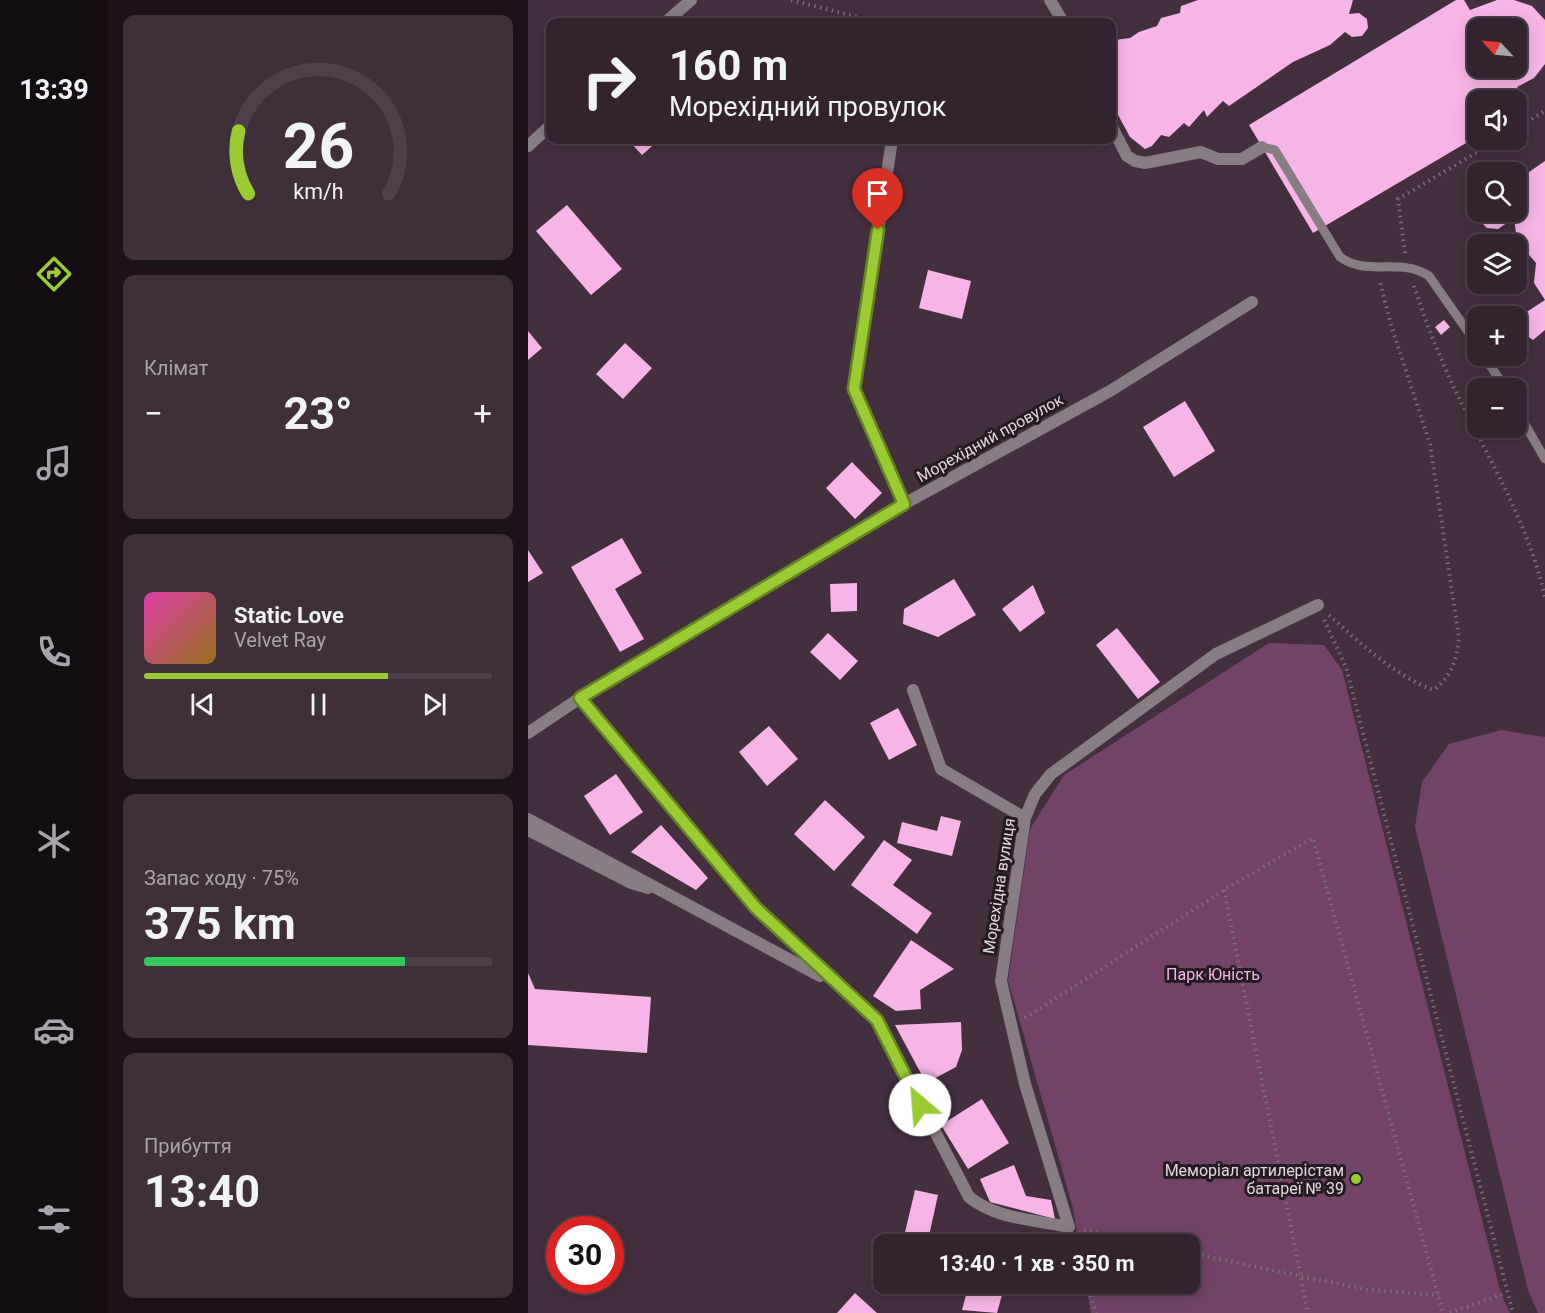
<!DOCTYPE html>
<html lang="uk">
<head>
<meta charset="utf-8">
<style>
	body { margin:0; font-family:Roboto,sans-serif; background:#3e2f3b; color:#f1f3f6; height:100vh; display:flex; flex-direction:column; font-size:22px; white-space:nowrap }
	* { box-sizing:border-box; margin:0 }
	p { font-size:20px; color:#a9a4aa }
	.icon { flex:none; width:33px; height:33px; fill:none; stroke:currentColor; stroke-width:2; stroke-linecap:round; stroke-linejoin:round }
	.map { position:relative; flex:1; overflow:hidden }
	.details { display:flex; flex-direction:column; gap:15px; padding:15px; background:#1c131a; width:420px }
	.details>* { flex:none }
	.guide { position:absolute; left:18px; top:18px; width:570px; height:126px; border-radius:12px; box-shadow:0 3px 15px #0003,0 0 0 2px #4e404b; background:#33232f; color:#f1f3f6; overflow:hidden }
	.needle { width:39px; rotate:296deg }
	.controls { position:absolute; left:939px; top:18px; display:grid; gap:12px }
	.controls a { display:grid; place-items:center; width:60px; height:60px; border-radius:12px; background:#33232f; box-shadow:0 3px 15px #0003,0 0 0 2px #4e404b; font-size:30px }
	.speed { position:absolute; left:18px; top:1216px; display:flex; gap:12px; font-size:30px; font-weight:700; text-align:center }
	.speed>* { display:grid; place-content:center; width:78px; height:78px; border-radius:50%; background:#33232f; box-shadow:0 3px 15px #0003,0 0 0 2px #4e404b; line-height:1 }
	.speed .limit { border:9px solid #d22; background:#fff; color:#111 }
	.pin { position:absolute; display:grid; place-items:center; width:51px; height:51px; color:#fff; margin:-62px -26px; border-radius:50% 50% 50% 0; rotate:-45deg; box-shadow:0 0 6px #0007 }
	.pin .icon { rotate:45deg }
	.me { position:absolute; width:66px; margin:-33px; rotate:333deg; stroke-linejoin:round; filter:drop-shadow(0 0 4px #0008) }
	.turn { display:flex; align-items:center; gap:21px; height:126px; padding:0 24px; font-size:27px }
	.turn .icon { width:78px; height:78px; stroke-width:2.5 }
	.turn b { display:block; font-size:42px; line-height:51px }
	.big { font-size:45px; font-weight:700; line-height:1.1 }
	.details .widget { flex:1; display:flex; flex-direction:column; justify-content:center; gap:9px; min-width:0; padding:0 21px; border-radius:12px; background:#3e2f3b }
	.details .dial { align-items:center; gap:0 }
	.dial svg { height:156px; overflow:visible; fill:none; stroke:#4e404b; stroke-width:7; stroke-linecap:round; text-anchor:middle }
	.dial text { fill:#f1f3f6; stroke:none }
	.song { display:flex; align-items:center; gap:18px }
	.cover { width:72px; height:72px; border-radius:9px; background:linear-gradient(135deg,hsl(320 70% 55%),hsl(40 70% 35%)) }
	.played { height:6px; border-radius:3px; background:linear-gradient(90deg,#9bcb33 70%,#4e404b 70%) }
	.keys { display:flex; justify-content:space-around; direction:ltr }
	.heat { display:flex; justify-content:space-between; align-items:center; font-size:33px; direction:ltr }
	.charge { height:9px; border-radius:4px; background:linear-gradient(90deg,#34c759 75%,#4e404b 0) }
	.trip { position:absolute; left:345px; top:1234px; width:327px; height:60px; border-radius:12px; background:#33232f; box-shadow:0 3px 15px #0003,0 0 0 2px #4e404b; font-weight:700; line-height:60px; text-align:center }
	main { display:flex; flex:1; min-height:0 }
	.tab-bar { display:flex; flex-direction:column; width:108px; justify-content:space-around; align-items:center; background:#140e13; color:#a9a4aa }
	.tab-bar .icon { width:42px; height:42px }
	.tab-bar .active { color:#9bcb33 }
	.tab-bar b { font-size:27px; color:#f1f3f6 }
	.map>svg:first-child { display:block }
	.green { fill:#724367 }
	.building { fill:#f7b5e7; fill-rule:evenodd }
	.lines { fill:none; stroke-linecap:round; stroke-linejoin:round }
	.path { stroke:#7e6c79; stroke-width:4; stroke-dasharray:1.5 4.5; stroke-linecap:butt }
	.lane { stroke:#887d85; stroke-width:9 }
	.street { stroke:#887d85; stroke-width:12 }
	.route-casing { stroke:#658421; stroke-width:15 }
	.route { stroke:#9bcb33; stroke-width:10 }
	.poi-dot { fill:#9bcb33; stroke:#241b22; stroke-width:2 }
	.labels { text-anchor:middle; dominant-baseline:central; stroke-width:6; stroke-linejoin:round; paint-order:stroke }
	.street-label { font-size:16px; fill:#e3d5df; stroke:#241b22 }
	.park-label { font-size:16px; fill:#f7b2e6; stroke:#241b22 }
	.poi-label { font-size:16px; fill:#e3d5df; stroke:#241b22; text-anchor:end }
</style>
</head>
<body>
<main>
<nav class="tab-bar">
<b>13:39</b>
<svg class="icon active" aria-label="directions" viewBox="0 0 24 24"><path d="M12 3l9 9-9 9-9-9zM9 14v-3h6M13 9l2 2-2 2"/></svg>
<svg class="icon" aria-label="music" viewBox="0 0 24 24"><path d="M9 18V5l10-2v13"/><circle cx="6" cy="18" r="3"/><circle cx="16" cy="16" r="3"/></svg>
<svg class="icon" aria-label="phone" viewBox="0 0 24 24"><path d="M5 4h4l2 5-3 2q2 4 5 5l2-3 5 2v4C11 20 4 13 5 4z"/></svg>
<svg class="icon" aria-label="climate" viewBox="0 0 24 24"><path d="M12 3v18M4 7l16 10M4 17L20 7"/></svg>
<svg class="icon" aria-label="car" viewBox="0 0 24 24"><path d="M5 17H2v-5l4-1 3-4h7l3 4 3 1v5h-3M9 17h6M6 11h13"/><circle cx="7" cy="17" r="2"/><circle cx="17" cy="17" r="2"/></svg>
<svg class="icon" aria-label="filters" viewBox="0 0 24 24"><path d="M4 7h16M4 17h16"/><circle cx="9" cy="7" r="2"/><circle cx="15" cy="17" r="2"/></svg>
</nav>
<section class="details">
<div class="widget dial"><svg viewBox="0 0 100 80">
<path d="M14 69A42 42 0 1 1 86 69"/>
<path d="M14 69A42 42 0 0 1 9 37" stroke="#9bcb33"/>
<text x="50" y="56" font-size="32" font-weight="700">26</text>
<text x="50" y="72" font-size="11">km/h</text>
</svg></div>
<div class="widget"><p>Клімат</p>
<div class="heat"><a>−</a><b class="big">23°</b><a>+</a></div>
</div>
<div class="widget">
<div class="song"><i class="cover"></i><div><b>Static Love</b><p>Velvet Ray</p></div></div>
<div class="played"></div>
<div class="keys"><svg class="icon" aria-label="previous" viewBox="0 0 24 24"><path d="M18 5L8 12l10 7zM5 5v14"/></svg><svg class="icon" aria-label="pause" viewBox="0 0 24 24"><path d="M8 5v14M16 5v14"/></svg><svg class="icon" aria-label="next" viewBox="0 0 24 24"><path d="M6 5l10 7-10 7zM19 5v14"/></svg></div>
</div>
<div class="widget"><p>Запас ходу · 75%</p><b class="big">375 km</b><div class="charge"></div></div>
<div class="widget"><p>Прибуття</p><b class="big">13:40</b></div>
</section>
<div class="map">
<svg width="1017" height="1313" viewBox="0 0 1017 1313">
	<rect width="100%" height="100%" fill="#442f3f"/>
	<path class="green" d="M741,643L796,645L814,670L973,1294L982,1313H563L558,1284H662V1245H551L545,1208L480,980L502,829L536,775Z
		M973,730L1017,737V1313H1010L1000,1290L887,827L894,782L921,744Z"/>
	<path class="building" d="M670,0H825L821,14L831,13L839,19L840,28L834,36L824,37L817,32L802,45L765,62L701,106L695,101L679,117L676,110L661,127L656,123L641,137L633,135L624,146L617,149L602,137L584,104V48H587V40L602,38L611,32L629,26L633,18L652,13L653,6Z
		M928,0H936L942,10L969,0H986L1004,6L1017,20V64L1006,78L989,87L999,107L988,113V100H950V136L785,233L721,125ZM950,28H988V68H950Z
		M100,140H131L114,155Z
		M1017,161V300L1006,283L1008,263L989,241L986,218L970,229L959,228L944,213L950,209V212H988V181Z
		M39,205L94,269L63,295L8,231Z
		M400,270L443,281L434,319L391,308Z
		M1017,300V330L1005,340L988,328V319Z
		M916,320L922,327L913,335L907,327Z
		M0,331L14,348L0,360Z
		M97,343L124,368L95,399L68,374Z
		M657,401L687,451L646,477L615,427Z
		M324,462L354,493L327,519L298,488Z
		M94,538L114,573L87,589L116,639L92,652L43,567Z
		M0,550L15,573L0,582Z
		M426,579L448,615L410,637L375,624L376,609Z
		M329,583V611L303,612L302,584Z
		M505,585L517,613L492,632L474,609Z
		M589,628L632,682L610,699L568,645Z
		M300,633L330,661L312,680L282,652Z
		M370,708L389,745L361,760L342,723Z
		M241,726L270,759L239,786L211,752Z
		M88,774L115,812L82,835L56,796Z
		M297,800L337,837L306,871L266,834Z
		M413,816L433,821L424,856L369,843L374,822L409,831Z
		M133,825L180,878L168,890L103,852Z
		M356,840L384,860L365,885L404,913L389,934L323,885Z
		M383,940L426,969L392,990L393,1009L368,1011L345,996Z
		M0,973L7,989L123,997L119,1053L0,1045Z
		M433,1022L434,1050L428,1067L398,1083L367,1025Z
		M454,1099L481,1143L440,1169L413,1125Z
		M486,1165L498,1196L523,1200L527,1219L462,1202L452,1179Z
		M387,1190L410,1195L399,1245H374Z
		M441,1284H477L469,1313L434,1310Z
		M327,1293L349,1313H309Z"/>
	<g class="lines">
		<path class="path" d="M263,0L349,22
			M988,128L1017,111
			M877,253L870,199L970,140
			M886,286C898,323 913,361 930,396C963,463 1000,523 1017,597
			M801,615C832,643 866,675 905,690C924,676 928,661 931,638L902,444L863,325L852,282
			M796,620L818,667L985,1313
			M696,890L780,1313
			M497,1018L696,890L785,838L915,1313
			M556,1230L626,1245
			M662,1253L840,1290L911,1295
			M559,1284L568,1313
			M922,1313L978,1293"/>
		<path class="lane" d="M734,147L747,150L812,257C839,277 873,257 901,276L950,346
			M956,356L977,388
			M988,409L1017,459"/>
		<path class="street" d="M522,0L535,22
			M138,22L163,0
			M584,127L599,156L607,161L617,163L673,152L690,159H714L734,147
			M364,140L326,389L376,504
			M0,146L22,126
			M385,690L413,769L497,818
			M52,698L228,908L349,1020L441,1197C468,1219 507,1220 541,1227L497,1084L473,981L497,818L507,794L523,774L688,654L790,605
			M0,733L52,698L376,504L582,391L724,302
			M0,819L292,976
			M0,830L103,883L120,888"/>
	</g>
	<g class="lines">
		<defs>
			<path id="route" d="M350,230L326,389L376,504L52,698L228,908L349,1020L392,1105"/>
		</defs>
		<use href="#route" class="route-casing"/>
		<use href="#route" class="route"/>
	</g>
	<circle class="poi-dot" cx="828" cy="1179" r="6"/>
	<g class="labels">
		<g class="street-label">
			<text transform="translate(462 438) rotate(-29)">Морехідний провулок</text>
			<text transform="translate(471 886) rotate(-81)">Морехідна вулиця</text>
		</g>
		<g class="park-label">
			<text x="685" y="974">Парк Юність</text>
		</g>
		<g class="poi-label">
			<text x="816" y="1170">Меморіал артилерістам<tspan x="816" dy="18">батареї № 39</tspan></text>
		</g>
	</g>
</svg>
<div class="controls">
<a><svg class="needle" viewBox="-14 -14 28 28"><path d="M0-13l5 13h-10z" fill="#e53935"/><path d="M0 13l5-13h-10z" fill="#a9a4aa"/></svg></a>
<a><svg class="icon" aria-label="sound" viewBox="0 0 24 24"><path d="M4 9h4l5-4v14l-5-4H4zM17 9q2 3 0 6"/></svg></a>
<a><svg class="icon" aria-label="search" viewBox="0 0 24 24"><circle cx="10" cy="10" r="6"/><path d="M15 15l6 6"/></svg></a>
<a><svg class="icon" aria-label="layers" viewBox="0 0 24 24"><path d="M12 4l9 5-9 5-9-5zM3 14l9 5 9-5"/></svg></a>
<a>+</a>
<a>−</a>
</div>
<div class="speed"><div class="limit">30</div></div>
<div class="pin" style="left:350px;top:230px;background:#d93025"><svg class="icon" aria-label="arrive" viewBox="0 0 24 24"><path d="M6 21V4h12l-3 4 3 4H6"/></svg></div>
<svg class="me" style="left:392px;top:1105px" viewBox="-20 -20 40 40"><circle r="19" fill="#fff"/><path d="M0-13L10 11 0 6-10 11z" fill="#9bcb33"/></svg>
<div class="trip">13:40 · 1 хв · 350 m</div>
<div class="guide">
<div class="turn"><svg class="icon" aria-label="right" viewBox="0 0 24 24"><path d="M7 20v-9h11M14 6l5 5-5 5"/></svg><div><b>160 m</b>Морехідний провулок</div></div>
</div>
</div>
</main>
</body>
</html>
